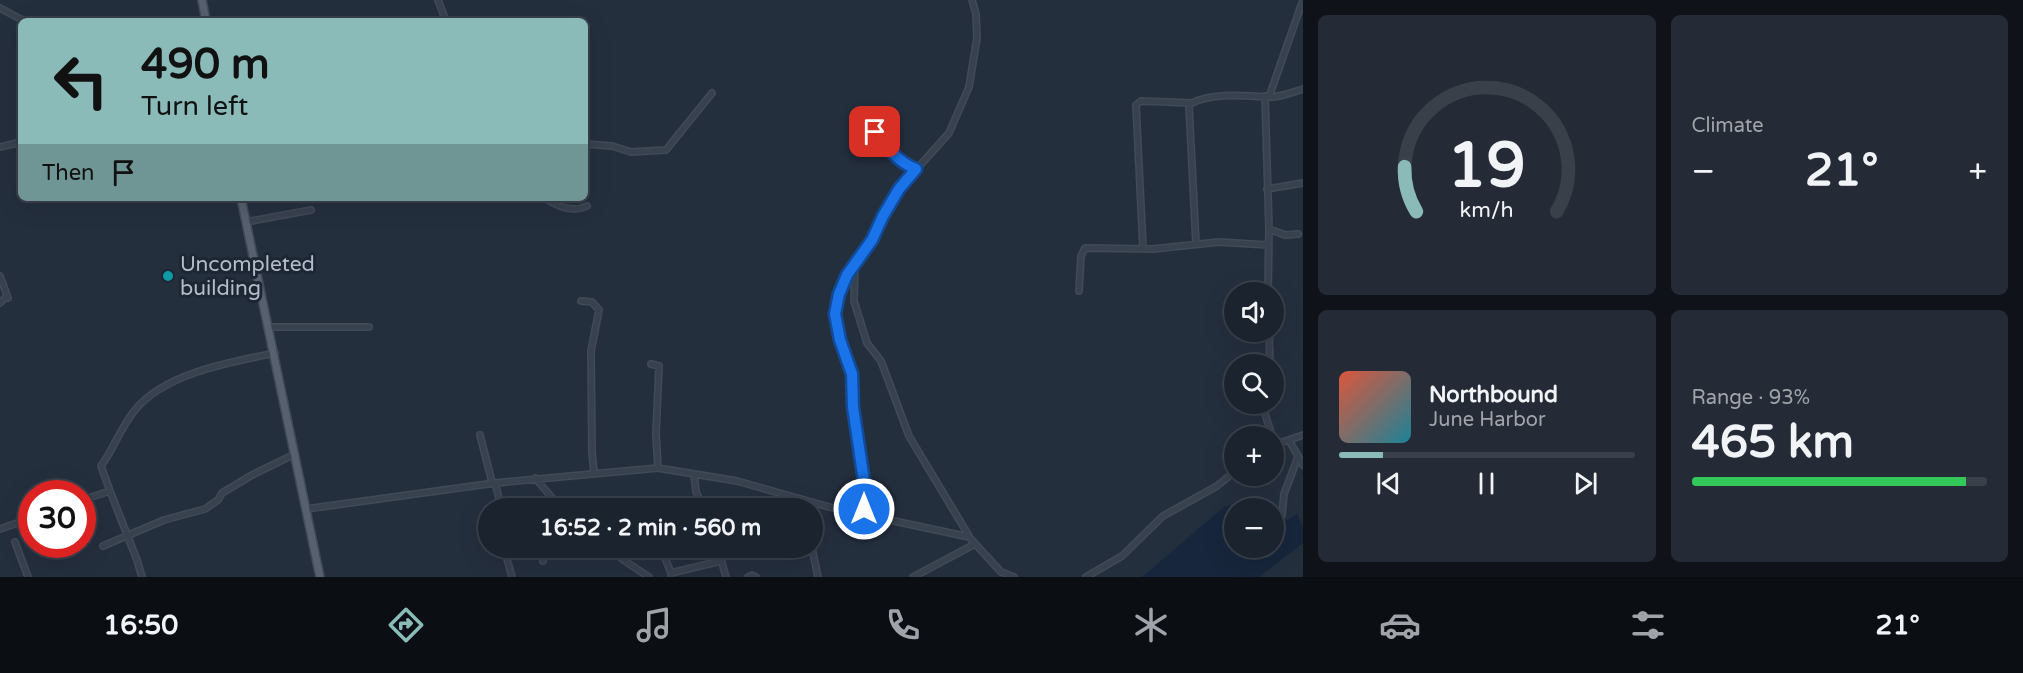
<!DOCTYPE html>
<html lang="en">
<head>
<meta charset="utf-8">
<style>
	body { margin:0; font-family:"Varela Round",sans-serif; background:#242b36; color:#f1f3f6; height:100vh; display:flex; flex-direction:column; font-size:22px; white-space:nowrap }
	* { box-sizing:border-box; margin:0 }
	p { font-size:20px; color:#a0a4aa }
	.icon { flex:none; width:33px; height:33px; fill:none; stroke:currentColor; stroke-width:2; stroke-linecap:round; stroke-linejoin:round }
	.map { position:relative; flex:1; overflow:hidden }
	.details { display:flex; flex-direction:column; gap:15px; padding:15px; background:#0f1319; width:720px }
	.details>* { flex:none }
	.top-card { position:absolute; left:18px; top:18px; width:570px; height:183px; border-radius:9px; box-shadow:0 6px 24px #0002,0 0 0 2px #39404a; background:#8bbbb9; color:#111; overflow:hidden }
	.controls { position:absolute; left:1224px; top:282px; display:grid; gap:12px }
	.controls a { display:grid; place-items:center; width:60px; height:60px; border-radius:50%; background:#1b232e; box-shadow:0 6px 24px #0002,0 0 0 2px #39404a; font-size:30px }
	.speed { position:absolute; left:18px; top:480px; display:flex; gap:12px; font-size:30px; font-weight:700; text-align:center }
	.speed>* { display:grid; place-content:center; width:78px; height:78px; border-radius:50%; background:#1b232e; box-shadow:0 6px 24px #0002,0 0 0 2px #39404a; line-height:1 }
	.speed .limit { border:9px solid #d22; background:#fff; color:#111 }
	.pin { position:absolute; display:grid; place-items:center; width:51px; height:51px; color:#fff; margin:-26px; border-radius:12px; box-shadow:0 3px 9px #0006 }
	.me { position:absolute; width:66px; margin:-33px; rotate:0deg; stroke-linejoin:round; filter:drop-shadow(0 0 4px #0008) }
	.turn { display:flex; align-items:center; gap:21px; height:126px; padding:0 24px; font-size:27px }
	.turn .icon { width:78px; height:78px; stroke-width:2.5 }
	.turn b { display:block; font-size:42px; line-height:51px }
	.then { display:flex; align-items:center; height:57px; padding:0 24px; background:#0003; gap:12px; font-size:22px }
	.big { font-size:45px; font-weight:700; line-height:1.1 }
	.details .card { flex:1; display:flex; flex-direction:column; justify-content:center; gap:9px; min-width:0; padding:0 21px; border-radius:9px; background:#242b36 }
	.details .dial { align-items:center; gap:0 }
	.dial svg { height:156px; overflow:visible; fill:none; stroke:#39404a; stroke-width:7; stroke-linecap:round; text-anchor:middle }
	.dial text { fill:#f1f3f6; stroke:none }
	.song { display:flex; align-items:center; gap:18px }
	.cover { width:72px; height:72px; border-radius:9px; background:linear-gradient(135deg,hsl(10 70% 55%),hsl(190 70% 35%)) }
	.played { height:6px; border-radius:3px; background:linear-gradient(90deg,#8bbbb9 15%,#39404a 15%) }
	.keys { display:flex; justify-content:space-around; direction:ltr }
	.heat { display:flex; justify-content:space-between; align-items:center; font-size:33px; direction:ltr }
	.charge { height:9px; border-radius:4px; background:linear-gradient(90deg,#34c759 93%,#39404a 0) }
	.details .tiles { flex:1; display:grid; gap:15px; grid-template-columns:repeat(2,1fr) }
	.trip { position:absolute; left:478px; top:498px; width:345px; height:60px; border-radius:30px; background:#1b232e; box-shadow:0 6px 24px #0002,0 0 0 2px #39404a; font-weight:700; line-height:60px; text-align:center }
	.tabs { display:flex; height:96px; justify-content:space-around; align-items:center; background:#0b0e12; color:#a0a4aa }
	.tabs .icon { width:42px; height:42px }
	.tabs .active { color:#8bbbb9 }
	.tabs b { font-size:27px; color:#f1f3f6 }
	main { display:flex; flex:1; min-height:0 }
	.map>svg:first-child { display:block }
	.water { fill:#17263c }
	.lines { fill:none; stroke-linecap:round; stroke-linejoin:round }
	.minor-casing { stroke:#414a57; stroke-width:8 }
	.major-casing { stroke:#414a57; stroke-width:10 }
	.minor { stroke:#38414e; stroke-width:5 }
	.major { stroke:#56606e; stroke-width:7 }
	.route-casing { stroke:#114b97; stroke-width:15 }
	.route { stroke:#1a73e8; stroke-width:10 }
	.culture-dot { fill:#0f9aa8; stroke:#1d2633; stroke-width:2 }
	.labels { text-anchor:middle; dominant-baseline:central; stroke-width:6; stroke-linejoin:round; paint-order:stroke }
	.poi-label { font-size:21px; fill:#b4bcc9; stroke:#1d2633; text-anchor:start }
</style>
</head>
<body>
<main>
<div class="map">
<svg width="1303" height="577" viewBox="0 0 1303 577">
	<rect width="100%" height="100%" fill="#242f3e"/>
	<path class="water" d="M1245,504L1248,508H1234V548H1274V528L1297,514L1303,527V543L1259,577H1142L1225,506Z"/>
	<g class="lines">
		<defs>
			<path id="minor" d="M438,0L446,21
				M0,8L24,21
				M1265,96L1269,229L1268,292
				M1269,97L1303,0
				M875,132C888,147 897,162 916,169
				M585,144L612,146L631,152L666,150L712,93
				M0,147L21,142
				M1267,189L1303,183
				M545,198C558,207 572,213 587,206
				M246,222L311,210
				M1269,229L1285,235L1298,234
				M1196,244L1189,106L1192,103C1214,92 1246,96 1271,97C1281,97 1293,92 1303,89
				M1143,248L1136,105L1141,101L1192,103
				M854,265L847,275L839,294L835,314L840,340L852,374L853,407L865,488L864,515
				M0,276L8,298
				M1079,291L1081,256L1085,248L1153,249L1219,242L1268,245
				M581,301L592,302L599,310L591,351L592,452L594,473
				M0,303L7,296
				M268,327H369
				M1269,332L1270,364
				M651,364L659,366L656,434L658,468
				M1262,404L1272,436
				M480,435L492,482L490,484
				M1289,440L1303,465
				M1274,445L1303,435
				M694,474L696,492L704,508
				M535,478L561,508
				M495,483L499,498L498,508
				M110,491L101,466C114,448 121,427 135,410C165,373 231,362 275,353
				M801,499L803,508
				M82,500L110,491L137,560L142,577
				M306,509L495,483L658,468L737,481L829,507L969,537L1001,572L1014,577
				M1282,515L1284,494L1298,457
				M0,529L32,518
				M969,536L909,436L881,361L867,343L854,301L855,264L872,240L883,216L899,189L949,133L969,87L977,38L976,14L972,0
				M15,542L28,577
				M103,546L164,520L205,509L218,500L222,493L252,475L295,454
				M504,548L512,577
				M614,548L618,551L622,559L649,577
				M661,548L671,573
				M718,548L726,577
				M812,548L818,577
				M505,549L515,548
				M618,551L628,548
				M543,561L545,548
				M671,577V573L721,561
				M748,577L752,575L756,577
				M913,577L975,544
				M1086,577L1122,556L1163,516L1217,486L1234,472"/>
			<path id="major" d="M202,0L206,21
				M241,198L320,577"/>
		</defs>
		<use href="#minor" class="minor-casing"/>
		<use href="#major" class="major-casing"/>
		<use href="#minor" class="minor"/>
		<use href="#major" class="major"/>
	</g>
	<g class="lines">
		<defs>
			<path id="route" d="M864,509L865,488L853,407L852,374L840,340L835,314L839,294L847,275L872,240L883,216L899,189L916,169C897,162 888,147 875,132"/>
		</defs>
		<use href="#route" class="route-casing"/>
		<use href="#route" class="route"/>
	</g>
	<circle class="culture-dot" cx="168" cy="276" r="6"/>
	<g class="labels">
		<g class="poi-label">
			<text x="180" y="264">Uncompleted<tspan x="180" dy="24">building</tspan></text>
		</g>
	</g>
</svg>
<div class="controls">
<a><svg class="icon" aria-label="sound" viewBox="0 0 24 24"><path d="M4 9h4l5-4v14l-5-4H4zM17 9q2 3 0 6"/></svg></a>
<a><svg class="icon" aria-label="search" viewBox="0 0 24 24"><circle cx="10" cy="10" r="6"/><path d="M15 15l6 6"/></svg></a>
<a>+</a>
<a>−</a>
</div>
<div class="speed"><div class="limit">30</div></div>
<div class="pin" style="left:875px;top:132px;background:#d93025"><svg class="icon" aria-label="arrive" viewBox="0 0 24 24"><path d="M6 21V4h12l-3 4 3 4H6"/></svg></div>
<svg class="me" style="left:864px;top:509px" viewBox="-20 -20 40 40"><circle r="17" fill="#1a73e8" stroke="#fff" stroke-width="3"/><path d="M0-11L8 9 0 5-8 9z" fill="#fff"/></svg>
<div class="trip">16:52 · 2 min · 560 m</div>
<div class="top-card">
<div class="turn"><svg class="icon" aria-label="left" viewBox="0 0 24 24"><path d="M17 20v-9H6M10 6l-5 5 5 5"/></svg><div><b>490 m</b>Turn left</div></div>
<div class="then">Then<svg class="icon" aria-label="arrive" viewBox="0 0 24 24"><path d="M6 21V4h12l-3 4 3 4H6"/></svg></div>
</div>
</div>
<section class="details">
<div class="tiles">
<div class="card dial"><svg viewBox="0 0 100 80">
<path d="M14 69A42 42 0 1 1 86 69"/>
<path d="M14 69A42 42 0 0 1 8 46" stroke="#8bbbb9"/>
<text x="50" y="56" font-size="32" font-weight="700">19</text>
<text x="50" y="72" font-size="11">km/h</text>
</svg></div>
<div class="card"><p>Climate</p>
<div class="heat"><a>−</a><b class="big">21°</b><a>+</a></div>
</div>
<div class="card">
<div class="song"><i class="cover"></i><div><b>Northbound</b><p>June Harbor</p></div></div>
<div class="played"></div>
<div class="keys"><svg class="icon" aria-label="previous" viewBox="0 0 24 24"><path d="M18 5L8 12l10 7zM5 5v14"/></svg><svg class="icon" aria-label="pause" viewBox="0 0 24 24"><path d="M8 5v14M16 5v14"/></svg><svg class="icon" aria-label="next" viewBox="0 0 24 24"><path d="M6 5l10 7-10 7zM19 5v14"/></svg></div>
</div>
<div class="card"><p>Range · 93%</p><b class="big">465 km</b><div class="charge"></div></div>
</div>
</section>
</main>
<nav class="tabs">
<b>16:50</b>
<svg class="icon active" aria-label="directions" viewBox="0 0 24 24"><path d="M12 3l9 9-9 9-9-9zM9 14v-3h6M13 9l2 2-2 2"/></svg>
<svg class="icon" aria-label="music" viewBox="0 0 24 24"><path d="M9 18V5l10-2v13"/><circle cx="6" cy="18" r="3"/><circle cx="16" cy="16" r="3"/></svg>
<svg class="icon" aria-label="phone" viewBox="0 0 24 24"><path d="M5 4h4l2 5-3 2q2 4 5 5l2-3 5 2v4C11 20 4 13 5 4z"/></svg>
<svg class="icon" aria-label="climate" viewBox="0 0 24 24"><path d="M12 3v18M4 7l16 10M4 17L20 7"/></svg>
<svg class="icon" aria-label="car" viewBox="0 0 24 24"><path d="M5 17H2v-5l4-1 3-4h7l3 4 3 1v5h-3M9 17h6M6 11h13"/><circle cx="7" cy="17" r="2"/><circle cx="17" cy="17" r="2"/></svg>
<svg class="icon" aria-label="filters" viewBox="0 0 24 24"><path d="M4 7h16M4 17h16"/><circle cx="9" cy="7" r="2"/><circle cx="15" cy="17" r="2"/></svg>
<b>21°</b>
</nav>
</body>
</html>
